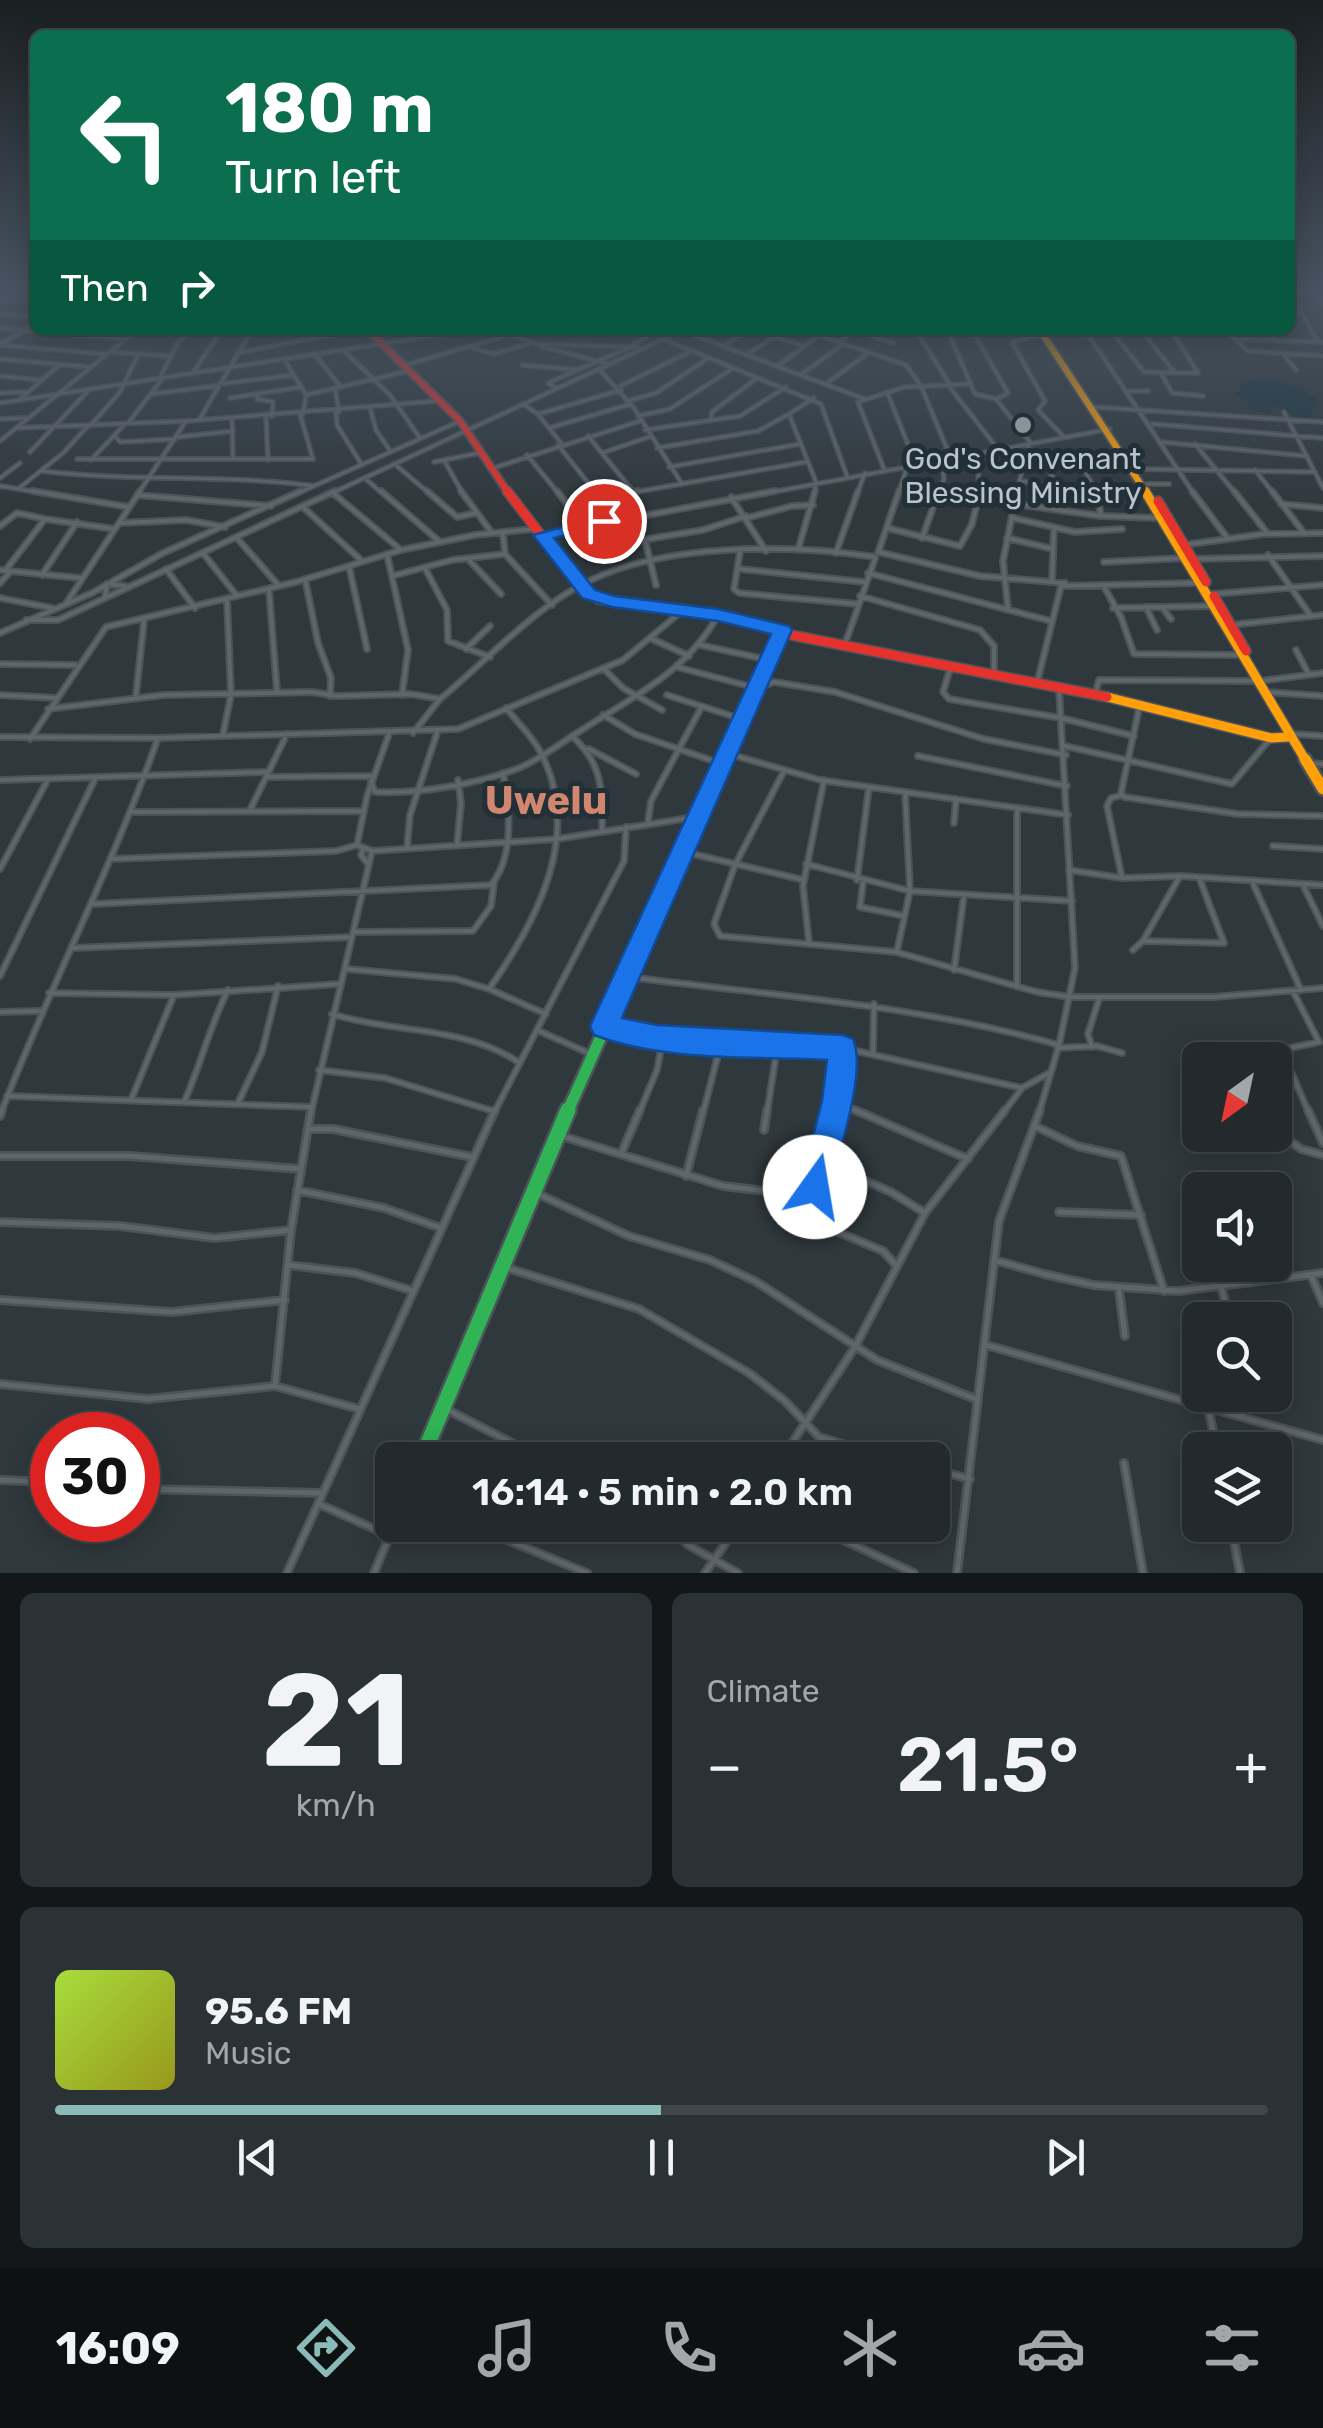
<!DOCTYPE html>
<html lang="en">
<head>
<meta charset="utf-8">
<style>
	body { margin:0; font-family:Rubik,sans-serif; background:#2b3235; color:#f1f3f6; height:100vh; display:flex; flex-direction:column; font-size:38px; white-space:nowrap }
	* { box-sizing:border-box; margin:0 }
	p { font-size:32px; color:#a3a7aa }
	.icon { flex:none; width:55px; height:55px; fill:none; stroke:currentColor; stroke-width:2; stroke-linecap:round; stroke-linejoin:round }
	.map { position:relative; height:1573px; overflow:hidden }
	.details { display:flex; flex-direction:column; gap:20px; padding:20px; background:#131719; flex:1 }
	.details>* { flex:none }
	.banner { position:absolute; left:30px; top:30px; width:1265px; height:305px; border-radius:15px; box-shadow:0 5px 25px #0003,0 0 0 2px #404649; background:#0b6e4f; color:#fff; overflow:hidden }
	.needle { width:65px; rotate:213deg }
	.controls { position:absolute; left:1182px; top:1042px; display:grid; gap:20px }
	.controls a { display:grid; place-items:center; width:110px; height:110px; border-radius:15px; background:#232a2d; box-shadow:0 5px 25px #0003,0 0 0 2px #404649; font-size:50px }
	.speed { position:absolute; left:30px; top:1412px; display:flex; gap:20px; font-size:50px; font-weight:700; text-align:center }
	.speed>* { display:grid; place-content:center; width:130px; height:130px; border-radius:50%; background:#232a2d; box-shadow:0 5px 25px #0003,0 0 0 2px #404649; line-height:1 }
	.speed .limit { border:15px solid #d22; background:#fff; color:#111 }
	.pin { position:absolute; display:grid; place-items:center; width:85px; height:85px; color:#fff; margin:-42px; border:5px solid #fff; border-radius:50%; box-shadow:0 2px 10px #0007 }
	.me { position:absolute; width:110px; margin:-55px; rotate:13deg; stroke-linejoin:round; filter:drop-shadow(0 0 8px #0008) }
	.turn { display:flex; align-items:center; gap:35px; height:210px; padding:0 30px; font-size:45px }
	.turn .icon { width:130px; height:130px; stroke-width:2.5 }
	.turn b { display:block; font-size:70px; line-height:85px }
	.then { display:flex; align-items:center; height:95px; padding:0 30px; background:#0003; gap:20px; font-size:38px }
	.big { font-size:75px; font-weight:600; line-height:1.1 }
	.details .tile { flex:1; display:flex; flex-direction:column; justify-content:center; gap:15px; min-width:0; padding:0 35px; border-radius:15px; background:#2b3235 }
	.details .dial { align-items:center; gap:0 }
	.dial b { font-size:130px; line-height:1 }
	.song { display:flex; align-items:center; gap:30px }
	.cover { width:120px; height:120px; border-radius:15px; background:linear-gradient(135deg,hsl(80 70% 55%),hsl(60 70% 35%)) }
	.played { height:10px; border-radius:5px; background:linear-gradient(90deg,#8bbbb9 50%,#404649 50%) }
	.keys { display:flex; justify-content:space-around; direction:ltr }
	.heat { display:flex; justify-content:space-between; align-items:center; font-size:55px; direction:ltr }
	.details .tiles { flex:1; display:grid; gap:20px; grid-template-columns:1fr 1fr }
	.tile:last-child { grid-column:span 2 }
	.trip { position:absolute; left:375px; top:1442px; width:575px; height:100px; border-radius:15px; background:#232a2d; box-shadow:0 5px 25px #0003,0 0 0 2px #404649; font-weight:600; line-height:100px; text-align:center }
	.menu { display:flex; height:160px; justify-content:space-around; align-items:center; background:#0e1112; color:#a3a7aa }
	.menu .icon { width:70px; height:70px }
	.menu .selected { color:#8bbbb9 }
	.menu b { font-size:45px; color:#f1f3f6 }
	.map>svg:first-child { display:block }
	.water { fill:#1d3340 }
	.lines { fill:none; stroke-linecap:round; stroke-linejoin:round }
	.street-far2-casing { stroke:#4c5459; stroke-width:6 }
	.street-far1-casing { stroke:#4c5459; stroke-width:8 }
	.street-casing { stroke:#4c5459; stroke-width:10 }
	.fast-far1-casing { stroke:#4c5459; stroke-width:16 }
	.fast-casing { stroke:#4c5459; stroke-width:20 }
	.slow-far2-casing { stroke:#4c5459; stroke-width:10 }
	.slow-far1-casing { stroke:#4c5459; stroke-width:12 }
	.slow-casing { stroke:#4c5459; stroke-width:16 }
	.jam-far1-casing { stroke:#4c5459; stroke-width:10 }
	.jam-casing { stroke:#4c5459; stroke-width:12 }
	.street-far2 { stroke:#5f666a; stroke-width:2.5 }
	.street-far1 { stroke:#5f666a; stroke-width:4 }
	.street { stroke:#5f666a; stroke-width:5 }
	.fast-far1 { stroke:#30b455; stroke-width:11 }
	.fast { stroke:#30b455; stroke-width:15 }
	.slow-far2 { stroke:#ff9f0a; stroke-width:6 }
	.slow-far1 { stroke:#ff9f0a; stroke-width:9 }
	.slow { stroke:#ff9f0a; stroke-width:11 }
	.jam-far1 { stroke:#e5322d; stroke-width:6 }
	.jam { stroke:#e5322d; stroke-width:9 }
	.route { fill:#1a73e8; stroke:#114b97; stroke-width:2.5 }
	.poi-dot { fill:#89939a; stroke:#212f37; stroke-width:4 }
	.labels { text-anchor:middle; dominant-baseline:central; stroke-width:10; stroke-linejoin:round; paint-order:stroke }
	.far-poi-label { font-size:30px; fill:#bac4cc; stroke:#212f37 }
	.quarter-label { font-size:40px; font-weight:bold; fill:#d1866f; stroke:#212f37 }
</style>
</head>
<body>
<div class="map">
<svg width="1323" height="1573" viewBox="0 0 1323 1573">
	<rect width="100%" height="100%" fill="#2f383c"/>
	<path class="water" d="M1271,377L1301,387L1319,401L1308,418H1297L1273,404L1270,414L1251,410L1247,402L1234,394L1240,391L1241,382Z"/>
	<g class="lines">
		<defs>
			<path id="street-far2" d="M1315,289L1323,305
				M1290,292L1318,342
				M0,300L35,302
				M0,314L35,317
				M0,328L125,339
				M407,330L414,340
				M494,330L537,344L639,347
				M542,330H595
				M753,330L804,346
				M803,330L906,365L921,386L950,456
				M851,330L893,343
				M896,330L919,335L969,330
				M972,330L1008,393L996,399
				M1085,330L1194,494
				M1111,330L1144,372L1198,373L1171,330
				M1141,330L1175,373
				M1225,330L1248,351L1323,356
				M1268,330L1277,341
				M682,331L865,399
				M949,334L975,394L996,399L1030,442
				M1043,334L1012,342L1045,401L1038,410L1063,436
				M919,335L950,385
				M663,339L821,404L847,476
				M1235,339L1323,342
				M838,341L856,331
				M0,344L35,325
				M0,345L105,354
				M541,346L608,364
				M637,346L633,344L661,330
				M724,346L748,330
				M473,348L493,354L531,343
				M110,352L170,356
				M345,352L390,395L420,438
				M237,353L355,330
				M749,353L775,337
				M1284,355L1296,370
				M316,356L341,387
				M0,359L90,367
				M285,361L306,395L303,414
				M523,365L578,370
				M779,365L819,335
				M402,366L526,330
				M599,369L634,408L682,484
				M1161,373L1172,393L1203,396
				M192,374L222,330
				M802,374L843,344
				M0,376L40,380
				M161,376L177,344L190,330
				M827,383L868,353
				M219,384L294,375
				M948,385L997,448
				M620,386L689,352
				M335,388L339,412
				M556,388L548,383L630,347
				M1128,391H1148
				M887,392L915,462
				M0,393L25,392
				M151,394L216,386
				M257,395V399L273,402L272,416
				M306,395L408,371
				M230,398L302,387
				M814,398L789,414L816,482L815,494
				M19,400L57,367
				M628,401L656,393L707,359
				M0,403L471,330
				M523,404L538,414L561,443
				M1094,407L1323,422
				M370,408L376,430L391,452
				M336,412L337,425L362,465
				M1284,412L1323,488
				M538,414L621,390
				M638,416L670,409L733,368
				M266,417L268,460
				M232,418L233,458
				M0,419L25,418
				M199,420L252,330
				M711,420L712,412L757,378
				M129,422L163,378
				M1153,424L1323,438
				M91,425L120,392L138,355
				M16,428L186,421
				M549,428L631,404
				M645,430L740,416L786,387
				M588,436L632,490
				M116,437L120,442L175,439
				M178,437L233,431
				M0,441L137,330
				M1161,442L1307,456
				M1195,444L1236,494
				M558,445L597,494
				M1027,445L1046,465L1059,489
				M1006,447L1021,474L1017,494
				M657,448L758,431L789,414
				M30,452L88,391
				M976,452L980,494
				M602,453L649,437
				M527,455L559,494
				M77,459H313L300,414
				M91,460L125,424
				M444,460L463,494
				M434,462L479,453
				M397,466L430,494
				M669,467L800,444
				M490,469L640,421
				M884,469L858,402L905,387L970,384
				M1084,469L1097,494
				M1138,469L1315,472
				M1255,470L1274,494
				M42,471C132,482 224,474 314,486
				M0,478L20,463
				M367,480L383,494
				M1021,481L1092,494
				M1147,484H1169
				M0,486L49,494
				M18,489L63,453L88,426
				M138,494L186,421L438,401
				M296,494L460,421
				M330,494L683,330
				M624,494L806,462
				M762,494L1110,429
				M857,494L865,473
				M898,494L908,465
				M938,494L944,479L942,458"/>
			<path id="street-far1" d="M33,491L128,507
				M381,491L440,542
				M427,491L457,517L477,513
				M461,491L492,533
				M557,491L567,504L638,491
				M595,491L599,496
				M1079,491L1098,495
				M1096,491L1101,516
				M1192,491L1228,539
				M1234,491L1268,534
				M1272,491L1304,533
				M333,493L401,550
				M137,495L271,506
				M731,497L766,551
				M1015,504L1101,516L1159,518
				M1281,504L1323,508
				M568,505L582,526
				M304,508L362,561
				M627,517L646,544L656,585
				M747,518L792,506L813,505
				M1013,518L1075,532L1122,529
				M120,523L186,520L225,527
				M0,526L17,513L45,519
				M887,528L960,546L972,524L980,491
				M503,534L505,554L552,605
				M542,535L775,491
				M237,538L279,586
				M922,538L939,491
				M1007,538L1053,549
				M642,540L703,530L746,516
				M1184,545L1263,534L1323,533
				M798,550L815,491
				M879,550L899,491
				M740,552L734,589L739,593L857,604
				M878,552L980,576L1065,583
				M203,553L237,596
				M836,553L858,491
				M387,554L408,650L402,695
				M1268,555L1311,616
				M1193,559L1323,556
				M470,561L501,594
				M1104,562L1185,558
				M349,566L367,649
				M425,568L447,610L448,641L490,657
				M166,569L195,608
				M740,569L864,582
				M0,570L80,578
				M5,571L45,519L114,529
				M868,573L1051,621
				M42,575L77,522
				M392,576L452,560L505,554
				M305,579L318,643L331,678L330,696
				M1052,582L1054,527
				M0,583L10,572
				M1103,585L1121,617L1134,654L1241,655
				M269,589L277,692
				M1213,594L1323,585
				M860,596L980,630L994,646V674
				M105,597L107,584L125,586
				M0,598L52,608
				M67,602L140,491
				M1146,607L1157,630
				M1162,607L1212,606
				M1113,608L1162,607L1171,619
				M1008,610L1003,561L1017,491
				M26,620H58L335,491
				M1231,625L1323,615
				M0,633L92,593L163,553L301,491
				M652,639L689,656
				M845,644L875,559
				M700,645L769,660
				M466,649L490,626
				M1296,650L1308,673
				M0,664L75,665
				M951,666L943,692L949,699L1061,718L1134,736
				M677,667L756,688L774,682L835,692L984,739L1066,755
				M603,668L623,688L662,710
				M1261,681L1323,673
				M1037,683L1061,586L1195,583
				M1268,692L1323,696
				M0,695L57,698
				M136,695L144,621
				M667,695L741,719
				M1095,695L1099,680L1253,681
				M1140,704L1121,793L1124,797L1238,814L1323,816
				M506,708C517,722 531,735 540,751C584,833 537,921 489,989L546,1014
				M48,709L164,695L312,692L337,696L410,694L440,699C488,660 533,608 589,581C666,543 792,544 875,557
				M603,715L635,734L722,764
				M413,733L440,699
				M223,734L231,695L227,600
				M1293,734L1323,736
				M572,736C602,763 603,790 602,829
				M0,737L159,738L458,729L623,660L682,611
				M30,739L106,627L296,582L401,550L475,535L533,529
				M1065,746L1232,784L1270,739
				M589,749L636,774
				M729,754L820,780L1068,815
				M918,756L1067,786
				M1309,763L1323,764
				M784,771L735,865L714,924L720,936L896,952L1037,992L1070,997H1213L1323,988
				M266,777L374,776
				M0,780L267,772
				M371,782L375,792C420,794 477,784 519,768C543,758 563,741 585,728C636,695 688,670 718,615
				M1122,795L1111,798L1107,806L1122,878
				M1017,808V987
				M250,810L287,734
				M133,812L364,811
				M648,822L651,801L701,708
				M954,823L956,799
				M357,845L367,796L390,731
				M457,845L461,803L458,780
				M1273,846L1323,849
				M407,848L410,815L437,733
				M363,849L361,855L368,864
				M684,852L804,880
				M110,859L336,851L357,845L372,851L557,839L695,817
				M806,864L910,891L1072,901
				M0,869L47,781
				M1069,870L1122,878L1180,876L1323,885
				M857,880L869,787
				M1252,881L1301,990
				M863,883L860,907L904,916
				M1303,885L1323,926
				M93,904L491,885C515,856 510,808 503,773
				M353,932L473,931L491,906L494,883
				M1143,941L1224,943L1200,880
				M809,943L803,886L824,780
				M73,948L352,937
				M1133,950L1143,941L1180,876
				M897,951L910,891L905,792
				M347,969L456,979L489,989
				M954,970L964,895
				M0,976L95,779
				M630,977C774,996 918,1005 1059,1045
				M1293,991L1319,1042L1285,1049L1283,1053L1309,1113
				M49,993L174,995L339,984
				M0,1012L40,1011
				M332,1014C396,1034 462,1025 520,1063
				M608,1027L657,1037L843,1048L1022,1088
				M539,1031L593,1055
				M1092,1047L1088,1034L1099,999
				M1057,1048L1097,1046L1122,1053
				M873,1053L874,1004
				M319,1070L385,1078L493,1111
				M7,1096L312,1107
				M131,1100L174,995
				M185,1100C201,1064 210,1025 228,990
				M837,1101L860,1113
				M238,1103L262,1052L278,986
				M1,1113C50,986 113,866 158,738
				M311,1113L372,851
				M494,1113L624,861L626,827
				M639,1113L657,1070L663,1038
				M703,1113L721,1043
				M767,1113L778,1042
				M834,1113L843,1048
				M1003,1113L1022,1088L1049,1073
				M1039,1113L1059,1045L1075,968L1059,688"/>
			<path id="street" d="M855,1110L968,1159
				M1308,1110L1323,1143
				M0,1116L2,1110
				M1035,1126L1077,1146L1121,1156L1164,1291
				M310,1129H333L472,1157
				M764,1130L767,1110
				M1275,1130L1301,1149L1323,1155
				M562,1136L723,1186L810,1196L834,1110
				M621,1154L640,1110
				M0,1156H129L301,1169
				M823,1162L891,1192L925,1213
				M686,1176L703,1110
				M297,1190L384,1208L441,1228
				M536,1193L629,1236L710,1260L755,1281L877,1360L978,1400
				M810,1196L812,1221L883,1251L895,1264
				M1059,1212L1141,1215
				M0,1222L120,1226L215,1238L291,1230
				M994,1260L1041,1273
				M288,1265L355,1273L410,1290
				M504,1267L639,1309L749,1373L785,1401L819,1437L896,1460
				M1044,1274L1089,1284
				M1311,1275L1323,1303
				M1093,1285L1179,1291L1323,1273
				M1221,1286L1230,1320
				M1119,1291L1125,1336
				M0,1300L172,1312L285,1300
				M986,1345L1323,1440
				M0,1384L148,1399L275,1386L359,1409
				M275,1386L291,1230L311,1110
				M1240,1395L1243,1416
				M1208,1407L1217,1450
				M444,1408L545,1460
				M781,1460L855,1347L925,1213L1005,1110
				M1124,1463L1143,1573
				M932,1469L970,1479
				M0,1480L52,1482
				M138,1489L322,1493
				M319,1504L390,1536
				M471,1525L587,1573
				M668,1525L688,1545L738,1573
				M811,1525L914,1573
				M1231,1525L1240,1573
				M287,1573L495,1110
				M374,1573L394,1525
				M705,1573L738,1525
				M957,1573L999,1221L1040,1110"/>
			<path id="fast-far1" d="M567,1113L722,764"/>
			<path id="fast" d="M421,1460L568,1110"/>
			<path id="slow-far2" d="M1040,330L1147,494"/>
			<path id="slow-far1" d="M1145,491L1306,761
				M1107,697L1271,738L1288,737
				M723,761L782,630"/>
			<path id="slow" d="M1305,759L1323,789
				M722,764L724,759"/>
			<path id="jam-far1" d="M368,330L460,421L509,494"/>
			<path id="jam" d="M507,491L580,586L598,599L718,615L796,636L1107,697
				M1158,501L1206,582
				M1214,596L1246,651"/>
		</defs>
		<use href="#street-far2" class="street-far2-casing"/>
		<use href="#street-far1" class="street-far1-casing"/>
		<use href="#street" class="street-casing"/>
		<use href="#fast-far1" class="fast-far1-casing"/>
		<use href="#fast" class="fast-casing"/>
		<use href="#slow-far2" class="slow-far2-casing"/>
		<use href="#slow-far1" class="slow-far1-casing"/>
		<use href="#slow" class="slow-casing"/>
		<use href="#jam-far1" class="jam-far1-casing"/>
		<use href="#jam" class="jam-casing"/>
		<use href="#street-far2" class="street-far2"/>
		<use href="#street-far1" class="street-far1"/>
		<use href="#street" class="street"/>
		<use href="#fast-far1" class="fast-far1"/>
		<use href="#fast" class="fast"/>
		<use href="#slow-far2" class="slow-far2"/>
		<use href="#slow-far1" class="slow-far1"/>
		<use href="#slow" class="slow"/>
		<use href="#jam-far1" class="jam-far1"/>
		<use href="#jam" class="jam"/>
	</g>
	<linearGradient id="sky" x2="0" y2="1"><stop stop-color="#1a1f21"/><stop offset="0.57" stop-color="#475361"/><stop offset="1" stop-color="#475361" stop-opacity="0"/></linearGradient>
	<rect width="1323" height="510" fill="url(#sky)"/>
	<path class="route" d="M604,516L611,518V525L554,538L595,590L614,596L718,609L789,626L792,630L622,1018L657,1025L843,1035L853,1039C867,1071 839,1152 830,1187L826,1198L815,1203L804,1198L800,1187L822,1101L827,1060C752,1056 666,1062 594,1035L590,1026L771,634L718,621L612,607L582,598L533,535Z"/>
	<circle class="poi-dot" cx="1023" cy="425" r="10"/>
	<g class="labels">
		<g class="far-poi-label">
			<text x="1023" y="459">God's Convenant<tspan x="1023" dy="34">Blessing Ministry</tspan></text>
		</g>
		<g class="quarter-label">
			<text x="546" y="800">Uwelu</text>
		</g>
	</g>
</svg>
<div class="controls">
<a><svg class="needle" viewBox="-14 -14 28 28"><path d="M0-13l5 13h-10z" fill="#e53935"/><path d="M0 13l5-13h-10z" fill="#a3a7aa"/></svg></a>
<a><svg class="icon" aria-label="sound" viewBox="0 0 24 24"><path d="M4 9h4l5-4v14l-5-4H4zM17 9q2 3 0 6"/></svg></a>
<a><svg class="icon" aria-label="search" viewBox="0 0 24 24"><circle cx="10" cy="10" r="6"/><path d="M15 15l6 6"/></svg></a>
<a><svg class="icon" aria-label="layers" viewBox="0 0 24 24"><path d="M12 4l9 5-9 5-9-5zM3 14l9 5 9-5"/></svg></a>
</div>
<div class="speed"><div class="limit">30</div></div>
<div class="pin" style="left:604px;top:521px;background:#d93025"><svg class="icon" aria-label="arrive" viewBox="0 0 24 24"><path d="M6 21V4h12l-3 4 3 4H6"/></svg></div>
<svg class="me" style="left:815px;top:1187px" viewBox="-20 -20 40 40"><circle r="19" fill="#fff"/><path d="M0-13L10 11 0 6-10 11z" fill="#1a73e8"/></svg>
<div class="trip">16:14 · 5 min · 2.0 km</div>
<div class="banner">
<div class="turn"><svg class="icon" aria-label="left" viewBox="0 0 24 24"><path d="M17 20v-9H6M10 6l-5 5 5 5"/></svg><div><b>180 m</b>Turn left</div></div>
<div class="then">Then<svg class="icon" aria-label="right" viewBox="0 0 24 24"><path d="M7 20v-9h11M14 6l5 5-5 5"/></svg></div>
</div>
</div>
<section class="details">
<div class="tiles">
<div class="tile dial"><b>21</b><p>km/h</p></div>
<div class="tile"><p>Climate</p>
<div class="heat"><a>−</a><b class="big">21.5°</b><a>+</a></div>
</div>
<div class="tile">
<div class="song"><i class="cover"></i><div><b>95.6 FM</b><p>Music</p></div></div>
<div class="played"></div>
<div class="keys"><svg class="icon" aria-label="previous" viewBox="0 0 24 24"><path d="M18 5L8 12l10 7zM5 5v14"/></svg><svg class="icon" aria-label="pause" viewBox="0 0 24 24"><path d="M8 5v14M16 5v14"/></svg><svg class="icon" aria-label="next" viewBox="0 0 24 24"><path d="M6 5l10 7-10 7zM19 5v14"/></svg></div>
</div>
</div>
</section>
<nav class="menu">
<b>16:09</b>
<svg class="icon selected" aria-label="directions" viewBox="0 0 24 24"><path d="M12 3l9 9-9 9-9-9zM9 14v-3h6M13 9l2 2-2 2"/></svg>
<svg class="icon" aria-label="music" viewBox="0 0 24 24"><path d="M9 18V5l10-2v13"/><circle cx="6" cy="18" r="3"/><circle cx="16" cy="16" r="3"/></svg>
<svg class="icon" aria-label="phone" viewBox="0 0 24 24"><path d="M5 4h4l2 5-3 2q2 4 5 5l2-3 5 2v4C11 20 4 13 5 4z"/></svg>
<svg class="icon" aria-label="climate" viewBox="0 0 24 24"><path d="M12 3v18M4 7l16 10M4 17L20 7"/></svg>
<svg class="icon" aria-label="car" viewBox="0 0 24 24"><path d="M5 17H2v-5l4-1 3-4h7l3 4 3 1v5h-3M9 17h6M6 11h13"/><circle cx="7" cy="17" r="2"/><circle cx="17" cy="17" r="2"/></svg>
<svg class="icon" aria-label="filters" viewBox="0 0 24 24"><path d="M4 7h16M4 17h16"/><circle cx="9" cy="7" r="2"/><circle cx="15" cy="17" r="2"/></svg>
</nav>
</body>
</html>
